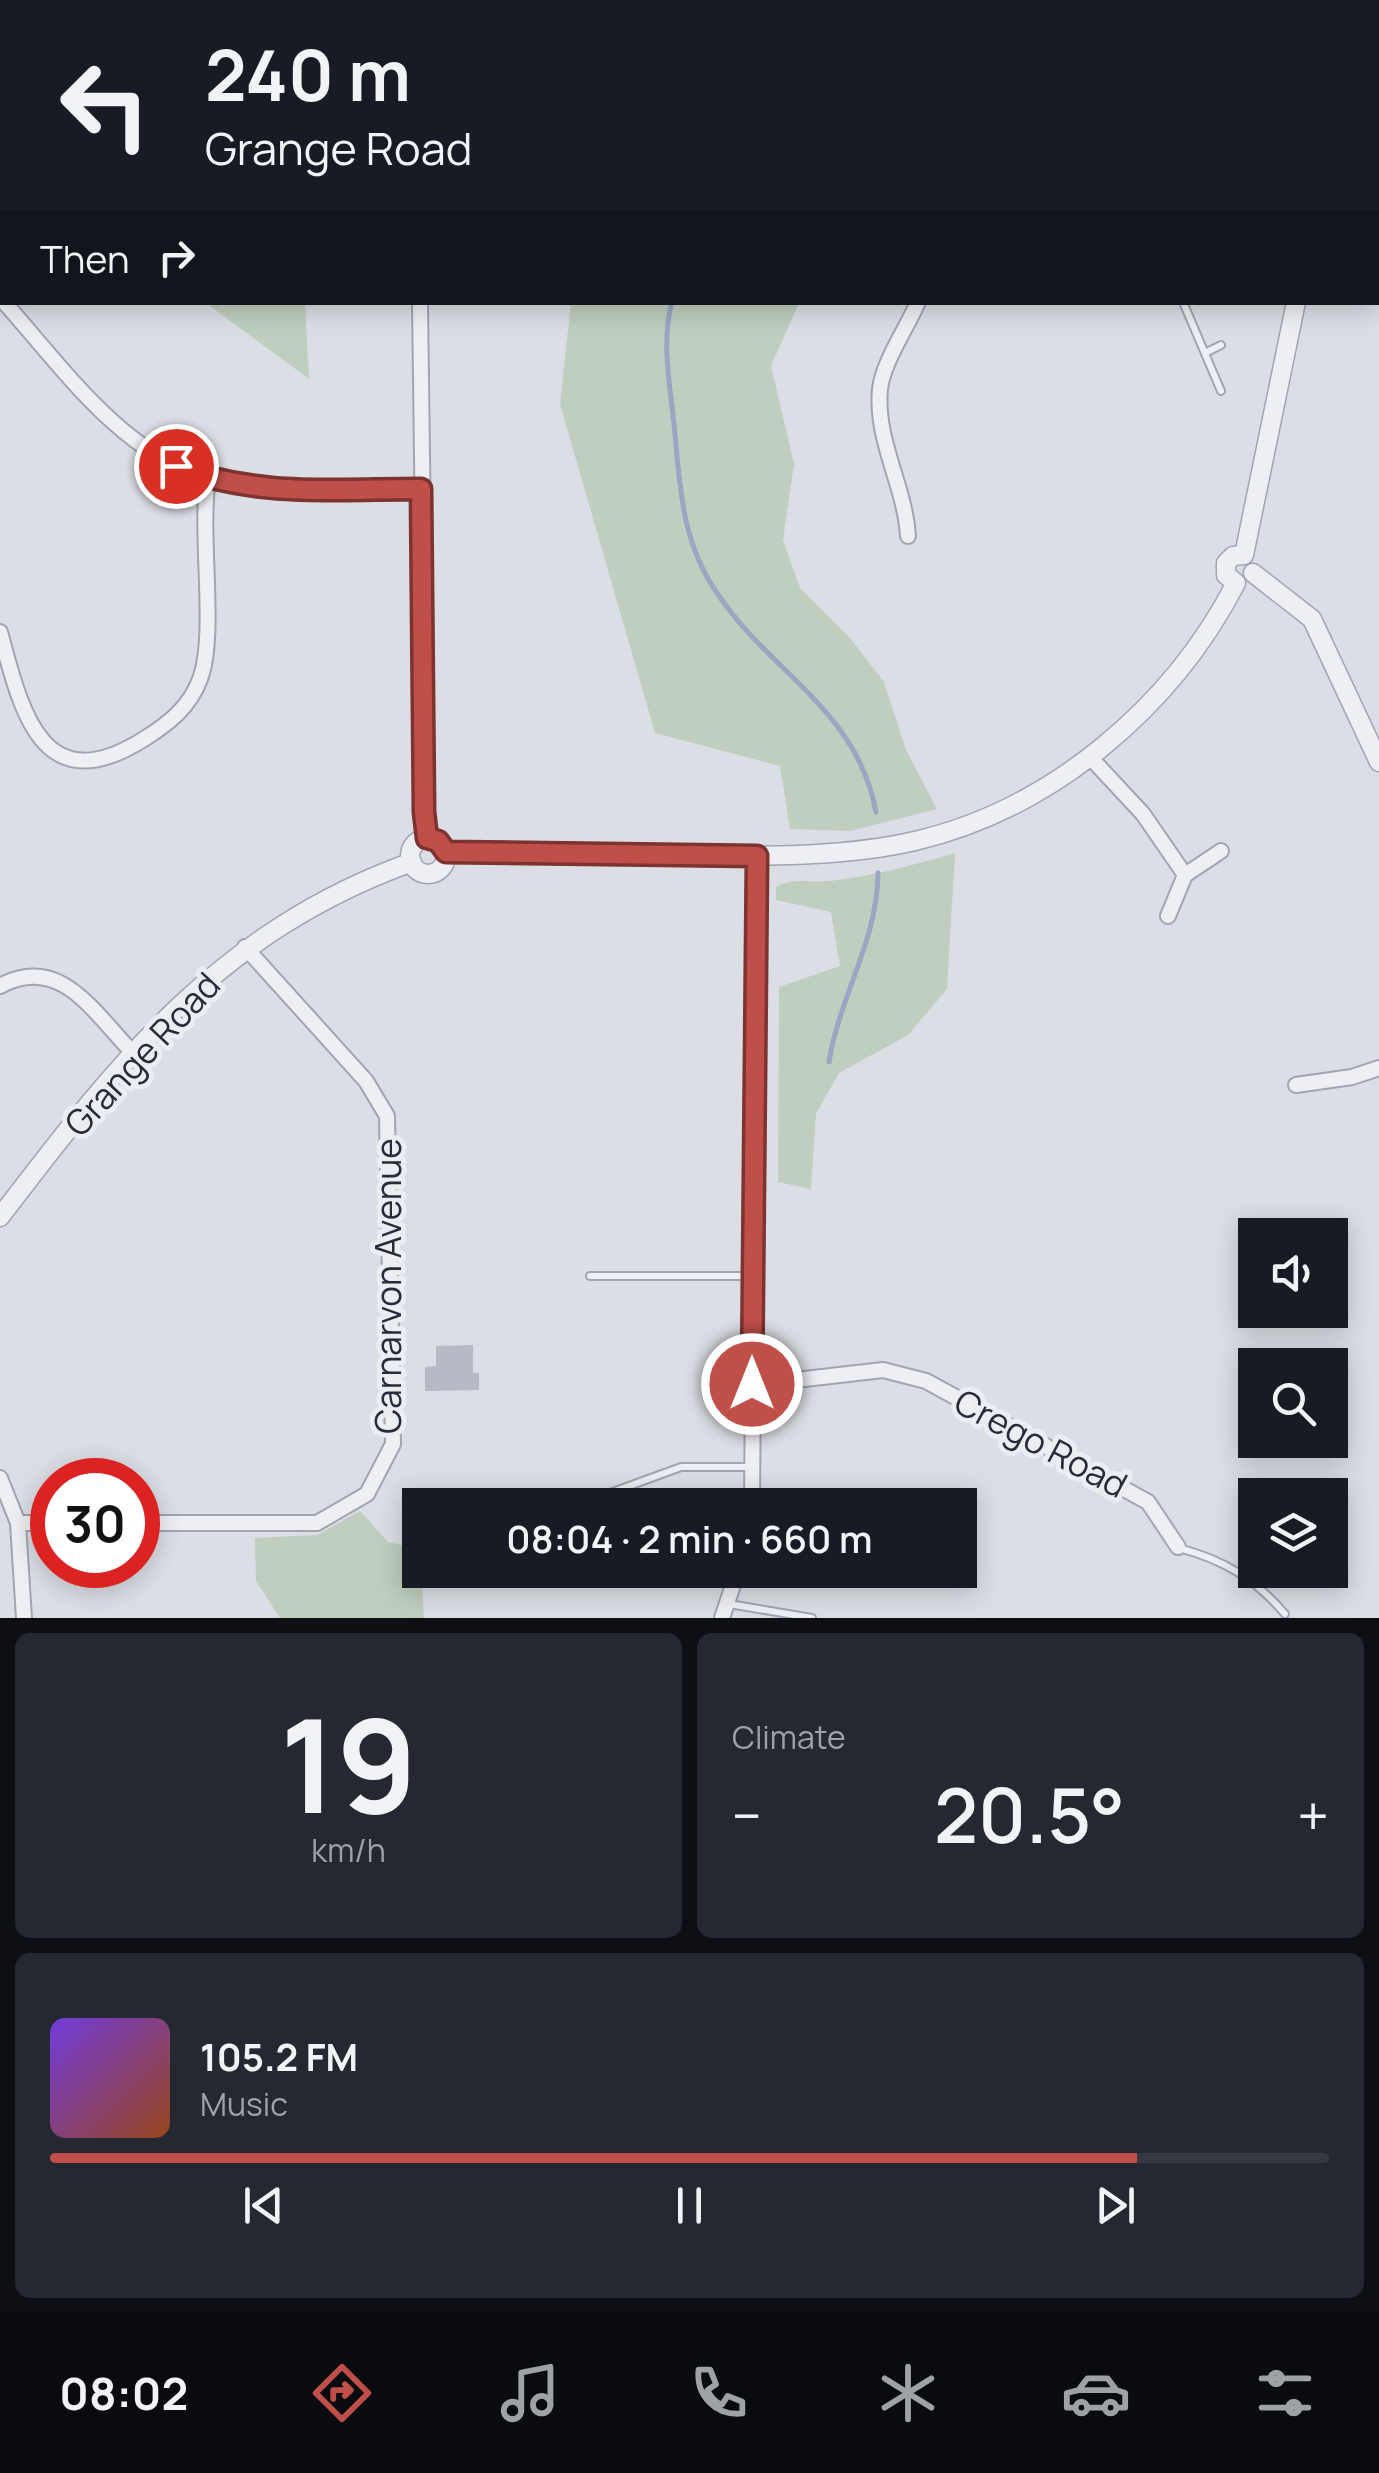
<!DOCTYPE html>
<html lang="en">
<head>
<meta charset="utf-8">
<style>
	body { margin:0; font-family:Manrope,sans-serif; background:#242831; color:#f1f3f6; height:100vh; display:flex; flex-direction:column; font-size:38px; white-space:nowrap }
	* { box-sizing:border-box; margin:0 }
	p { font-size:32px; color:#9ea1a6 }
	.icon { flex:none; width:55px; height:55px; fill:none; stroke:currentColor; stroke-width:2; stroke-linecap:round; stroke-linejoin:round }
	.map { position:relative; height:1618px; overflow:hidden }
	.side { display:flex; flex-direction:column; gap:15px; padding:15px; background:#0d0f14; flex:1 }
	.side>* { flex:none }
	.top-card { position:absolute; left:0px; top:0px; width:1380px; height:305px; box-shadow:0 5px 25px #0003; background:#171b24; color:#f1f3f6; overflow:hidden }
	.tools { position:absolute; left:1238px; top:1218px; display:grid; gap:20px }
	.tools a { display:grid; place-items:center; width:110px; height:110px; border-radius:0px; background:#171b24; box-shadow:0 5px 25px #0003; font-size:50px }
	.speed { position:absolute; left:30px; top:1458px; display:flex; gap:20px; font-size:50px; font-weight:700; text-align:center }
	.speed>* { display:grid; place-content:center; width:130px; height:130px; border-radius:50%; background:#171b24; box-shadow:0 5px 25px #0003; line-height:1 }
	.speed .limit { border:15px solid #d22; background:#fff; color:#111 }
	.pin { position:absolute; display:grid; place-items:center; width:85px; height:85px; color:#fff; margin:-42px; border:5px solid #fff; border-radius:50%; box-shadow:0 2px 10px #0007 }
	.me { position:absolute; width:110px; margin:-55px; rotate:0deg; stroke-linejoin:round; filter:drop-shadow(0 0 8px #0008) }
	.turn { display:flex; align-items:center; gap:35px; height:210px; padding:0 40px; font-size:45px }
	.turn .icon { width:130px; height:130px; stroke-width:2.5 }
	.turn b { display:block; font-size:70px; line-height:85px }
	.then { display:flex; align-items:center; height:95px; padding:0 40px; background:#0003; gap:20px; font-size:38px }
	.big { font-size:75px; font-weight:600; line-height:1.1 }
	.side .widget { flex:1; display:flex; flex-direction:column; justify-content:center; gap:15px; min-width:0; padding:0 35px; border-radius:15px; background:#242831 }
	.side .dial { align-items:center; gap:0 }
	.dial b { font-size:130px; line-height:1 }
	.song { display:flex; align-items:center; gap:30px }
	.cover { width:120px; height:120px; border-radius:15px; background:linear-gradient(135deg,hsl(260 70% 55%),hsl(20 70% 35%)) }
	.played { height:10px; border-radius:5px; background:linear-gradient(90deg,#c04f4a 85%,#363941 85%) }
	.keys { display:flex; justify-content:space-around; direction:ltr }
	.heat { display:flex; justify-content:space-between; align-items:center; font-size:55px; direction:ltr }
	.side .tiles { flex:1; display:grid; gap:15px; grid-template-columns:1fr 1fr }
	.widget:last-child { grid-column:span 2 }
	.trip { position:absolute; left:402px; top:1488px; width:575px; height:100px; border-radius:0px; background:#171b24; box-shadow:0 5px 25px #0003; font-weight:600; line-height:100px; text-align:center }
	.menu { display:flex; height:160px; justify-content:space-around; align-items:center; background:#090b0e; color:#9ea1a6 }
	.menu .icon { width:70px; height:70px }
	.menu .on { color:#c04f4a }
	.menu b { font-size:45px; color:#f1f3f6 }
	.map>svg:first-child { display:block }
	.green { fill:#bfcebe }
	.lines { fill:none; stroke-linecap:round; stroke-linejoin:round }
	.stream { stroke:#9aa6c2; stroke-width:5 }
	.building { fill:#b7b9c4 }
	.service-casing { stroke:#a2a5ae; stroke-width:10 }
	.minor-casing { stroke:#a2a5ae; stroke-width:18 }
	.tertiary-casing { stroke:#a2a5ae; stroke-width:21 }
	.service { stroke:#eeeff4; stroke-width:6 }
	.minor { stroke:#eeeff4; stroke-width:14 }
	.tertiary { stroke:#eeeff4; stroke-width:18 }
	.route-casing { stroke:#7d3330; stroke-width:25 }
	.route { stroke:#c04f4a; stroke-width:18 }
	.labels { text-anchor:middle; dominant-baseline:central; stroke-width:10; stroke-linejoin:round; paint-order:stroke }
	.street-label { font-size:35px; fill:#272b3a; stroke:#ebedf3 }
</style>
</head>
<body>
<div class="map">
<svg width="1379" height="1618" viewBox="0 0 1379 1618">
	<rect width="100%" height="100%" fill="#dcdee5"/>
	<path class="green" d="M669,0H976L670,2Z
		M1087,0H1345L1088,2Z
		M571,302L799,303L771,366L794,464L783,540L800,588L850,638L884,682L906,750L937,809L850,831L790,829L780,766L655,733L560,404Z
		M206,303H305L309,379Z
		M955,853L947,989L908,1035L839,1073L816,1114L811,1189L778,1182L779,987L840,966L831,912L776,900V887C793,877 810,883 830,881C873,876 914,865 955,853Z
		M360,1511L388,1542L420,1549L424,1618H280L256,1581L255,1538L317,1535Z"/>
	<g class="lines">
		<path class="stream" d="M1260,0V2
			M788,2V0
			M672,302C661,342 670,385 674,424C680,485 681,541 717,593C770,673 857,709 876,812
			M829,1062C839,997 878,940 878,873"/>
	</g>
	<path class="building" d="M473,1345V1373H479V1390L425,1391V1367L436,1366V1346Z"/>
	<g class="lines">
		<defs>
			<path id="service" d="M1183,302L1221,391
				M1205,353L1221,345
				M590,1276H752
				M599,1497L681,1467H752
				M1179,1548C1224,1560 1254,1578 1285,1614
				M729,1604L812,1618"/>
			<path id="minor" d="M0,0L3,2
				M247,0L249,2
				M520,0L522,2
				M1074,0L1075,2
				M4,302C62,367 119,450 205,478C272,500 352,489 421,489
				M420,302L427,838
				M908,536C905,486 875,440 880,389C883,362 907,328 918,302
				M0,632C21,709 41,804 144,739C168,724 190,707 200,679C217,634 199,535 208,479
				M1090,757L1143,814L1185,875L1221,851
				M1168,916L1185,875
				M0,986C60,953 94,1013 133,1053
				M1296,1085L1352,1077L1379,1068
				M752,1385L883,1370L926,1381L1148,1502L1178,1547
				M0,1478L18,1523L24,1618
				M752,1505L757,856
				M18,1523H52
				M138,1523H317L367,1494L393,1444L387,1116L366,1081L245,947
				M722,1618L738,1570"/>
			<path id="tertiary" d="M1360,2V0
				M1244,555L1296,302
				M1253,573L1312,619L1379,762
				M1236,583L1226,575V563L1233,556L1244,555
				M410 856a18 18 0 1 1 36 0a18 18 0 1 1-36 0Z
				M446,852C534,853 622,856 711,856C778,856 849,856 915,841C1052,809 1172,707 1236,583
				M0,1217C120,1060 220,931 412,862"/>
		</defs>
		<use href="#service" class="service-casing"/>
		<use href="#minor" class="minor-casing"/>
		<use href="#tertiary" class="tertiary-casing"/>
		<use href="#service" class="service"/>
		<use href="#minor" class="minor"/>
		<use href="#tertiary" class="tertiary"/>
	</g>
	<g class="lines">
		<defs>
			<path id="route" d="M176,466C254,498 338,489 421,489L424,812L427,838L438,841L446,852L757,856L752,1384"/>
		</defs>
		<use href="#route" class="route-casing"/>
		<use href="#route" class="route"/>
	</g>
	<g class="labels">
		<g class="street-label">
			<text transform="translate(142 1054) rotate(-47)">Grange Road</text>
			<text transform="translate(388 1286) rotate(-90)">Carnarvon Avenue</text>
			<text transform="translate(1041 1443) rotate(28)">Crego Road</text>
		</g>
	</g>
</svg>
<div class="tools">
<a><svg class="icon" aria-label="sound" viewBox="0 0 24 24"><path d="M4 9h4l5-4v14l-5-4H4zM17 9q2 3 0 6"/></svg></a>
<a><svg class="icon" aria-label="search" viewBox="0 0 24 24"><circle cx="10" cy="10" r="6"/><path d="M15 15l6 6"/></svg></a>
<a><svg class="icon" aria-label="layers" viewBox="0 0 24 24"><path d="M12 4l9 5-9 5-9-5zM3 14l9 5 9-5"/></svg></a>
</div>
<div class="speed"><div class="limit">30</div></div>
<div class="pin" style="left:176px;top:466px;background:#d93025"><svg class="icon" aria-label="arrive" viewBox="0 0 24 24"><path d="M6 21V4h12l-3 4 3 4H6"/></svg></div>
<svg class="me" style="left:752px;top:1384px" viewBox="-20 -20 40 40"><circle r="17" fill="#c04f4a" stroke="#fff" stroke-width="3"/><path d="M0-11L8 9 0 5-8 9z" fill="#fff"/></svg>
<div class="trip">08:04 · 2 min · 660 m</div>
<div class="top-card">
<div class="turn"><svg class="icon" aria-label="left" viewBox="0 0 24 24"><path d="M17 20v-9H6M10 6l-5 5 5 5"/></svg><div><b>240 m</b>Grange Road</div></div>
<div class="then">Then<svg class="icon" aria-label="right" viewBox="0 0 24 24"><path d="M7 20v-9h11M14 6l5 5-5 5"/></svg></div>
</div>
</div>
<section class="side">
<div class="tiles">
<div class="widget dial"><b>19</b><p>km/h</p></div>
<div class="widget"><p>Climate</p>
<div class="heat"><a>−</a><b class="big">20.5°</b><a>+</a></div>
</div>
<div class="widget">
<div class="song"><i class="cover"></i><div><b>105.2 FM</b><p>Music</p></div></div>
<div class="played"></div>
<div class="keys"><svg class="icon" aria-label="previous" viewBox="0 0 24 24"><path d="M18 5L8 12l10 7zM5 5v14"/></svg><svg class="icon" aria-label="pause" viewBox="0 0 24 24"><path d="M8 5v14M16 5v14"/></svg><svg class="icon" aria-label="next" viewBox="0 0 24 24"><path d="M6 5l10 7-10 7zM19 5v14"/></svg></div>
</div>
</div>
</section>
<nav class="menu">
<b>08:02</b>
<svg class="icon on" aria-label="directions" viewBox="0 0 24 24"><path d="M12 3l9 9-9 9-9-9zM9 14v-3h6M13 9l2 2-2 2"/></svg>
<svg class="icon" aria-label="music" viewBox="0 0 24 24"><path d="M9 18V5l10-2v13"/><circle cx="6" cy="18" r="3"/><circle cx="16" cy="16" r="3"/></svg>
<svg class="icon" aria-label="phone" viewBox="0 0 24 24"><path d="M5 4h4l2 5-3 2q2 4 5 5l2-3 5 2v4C11 20 4 13 5 4z"/></svg>
<svg class="icon" aria-label="climate" viewBox="0 0 24 24"><path d="M12 3v18M4 7l16 10M4 17L20 7"/></svg>
<svg class="icon" aria-label="car" viewBox="0 0 24 24"><path d="M5 17H2v-5l4-1 3-4h7l3 4 3 1v5h-3M9 17h6M6 11h13"/><circle cx="7" cy="17" r="2"/><circle cx="17" cy="17" r="2"/></svg>
<svg class="icon" aria-label="filters" viewBox="0 0 24 24"><path d="M4 7h16M4 17h16"/><circle cx="9" cy="7" r="2"/><circle cx="15" cy="17" r="2"/></svg>
</nav>
</body>
</html>
